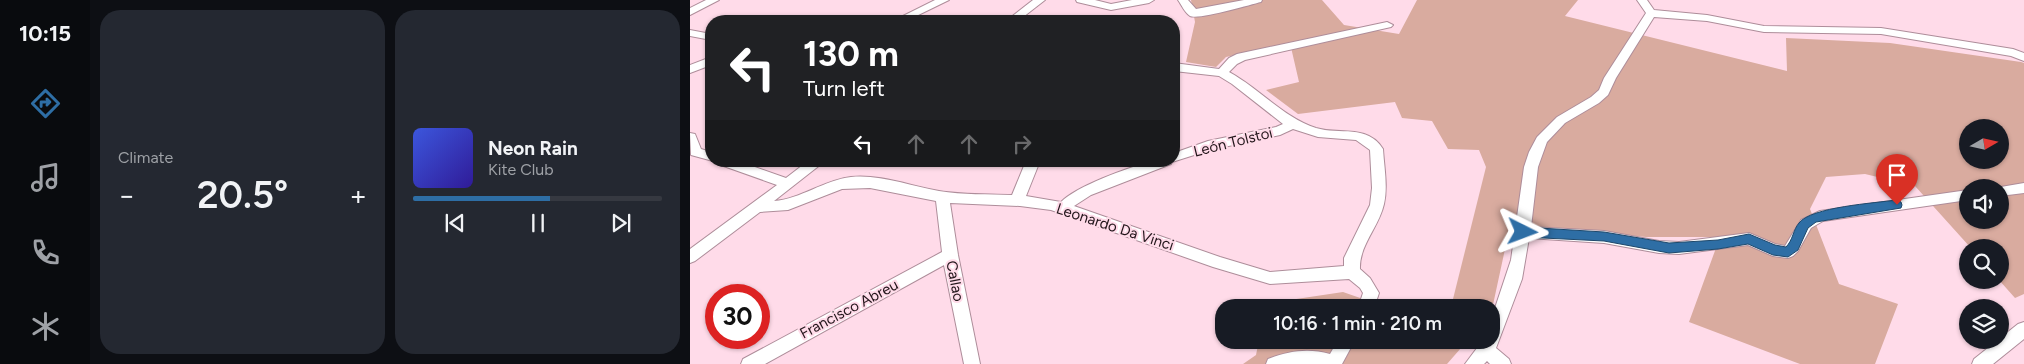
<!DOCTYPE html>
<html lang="en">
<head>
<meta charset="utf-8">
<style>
	body { margin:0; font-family:Figtree,sans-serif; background:#242831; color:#f1f3f6; height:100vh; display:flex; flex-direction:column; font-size:19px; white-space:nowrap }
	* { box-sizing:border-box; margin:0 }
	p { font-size:16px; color:#9ea1a6 }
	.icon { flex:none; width:28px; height:28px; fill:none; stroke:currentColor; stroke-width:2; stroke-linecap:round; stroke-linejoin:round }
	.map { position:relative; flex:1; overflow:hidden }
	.details { display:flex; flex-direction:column; gap:10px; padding:10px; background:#0d0f14; width:600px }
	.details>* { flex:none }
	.banner { position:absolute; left:15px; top:15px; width:475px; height:152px; border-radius:20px; box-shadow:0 1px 4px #0004; background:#202124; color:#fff; overflow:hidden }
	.needle { width:32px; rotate:81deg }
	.buttons { position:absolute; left:1269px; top:119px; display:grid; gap:10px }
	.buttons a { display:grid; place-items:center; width:50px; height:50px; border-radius:50%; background:#171b24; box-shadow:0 1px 4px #0004; font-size:25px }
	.speed { position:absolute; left:15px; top:284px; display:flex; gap:10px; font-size:25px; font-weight:700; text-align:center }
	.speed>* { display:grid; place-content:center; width:65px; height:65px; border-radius:50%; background:#171b24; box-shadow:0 1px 4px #0004; line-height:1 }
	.speed .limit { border:8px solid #d22; background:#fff; color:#111 }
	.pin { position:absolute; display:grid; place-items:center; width:42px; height:42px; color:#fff; margin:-51px -21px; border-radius:50% 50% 50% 0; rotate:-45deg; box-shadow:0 0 5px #0007 }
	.pin .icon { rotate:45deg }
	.me { position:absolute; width:55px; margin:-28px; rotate:93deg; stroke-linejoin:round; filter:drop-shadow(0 0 4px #0008) }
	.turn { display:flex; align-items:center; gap:18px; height:105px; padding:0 15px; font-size:22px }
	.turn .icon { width:65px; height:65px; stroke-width:2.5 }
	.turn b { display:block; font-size:35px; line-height:42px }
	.lanes { display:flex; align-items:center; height:48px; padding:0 15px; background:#0003; justify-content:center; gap:25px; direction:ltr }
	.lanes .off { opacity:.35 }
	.big { font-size:38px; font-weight:600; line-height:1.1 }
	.details .tile { flex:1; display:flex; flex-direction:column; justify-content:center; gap:8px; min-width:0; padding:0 18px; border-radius:20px; background:#242831 }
	.song { display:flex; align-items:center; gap:15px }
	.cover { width:60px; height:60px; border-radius:8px; background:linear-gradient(135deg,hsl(230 70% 55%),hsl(250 70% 35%)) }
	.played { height:5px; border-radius:2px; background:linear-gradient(90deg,#2e6ea5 55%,#363941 55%) }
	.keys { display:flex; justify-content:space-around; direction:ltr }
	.heat { display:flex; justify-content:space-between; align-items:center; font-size:28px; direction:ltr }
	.details .tiles { flex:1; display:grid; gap:10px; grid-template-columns:repeat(2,1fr) }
	.trip { position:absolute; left:525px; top:299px; width:285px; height:50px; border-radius:20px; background:#171b24; box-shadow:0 1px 4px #0004; font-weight:600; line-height:50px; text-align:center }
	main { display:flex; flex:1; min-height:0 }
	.tabs { display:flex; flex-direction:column; width:90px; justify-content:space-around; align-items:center; background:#090b0e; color:#9ea1a6 }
	.tabs .icon { width:35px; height:35px }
	.tabs .on { color:#2e6ea5 }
	.tabs b { font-size:22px; color:#f1f3f6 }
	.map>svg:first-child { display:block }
	.green { fill:#d9ab9f; fill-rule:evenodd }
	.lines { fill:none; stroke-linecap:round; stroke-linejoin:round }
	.street-casing { stroke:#ae8d9a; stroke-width:2 }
	.street { fill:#fff; fill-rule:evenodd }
	.route { fill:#2e6ea5; stroke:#1e486b }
	.labels { text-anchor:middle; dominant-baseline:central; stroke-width:4; stroke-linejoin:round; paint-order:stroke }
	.street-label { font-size:15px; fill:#22151a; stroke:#ffdbe9 }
</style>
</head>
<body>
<main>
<nav class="tabs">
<b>10:15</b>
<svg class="icon on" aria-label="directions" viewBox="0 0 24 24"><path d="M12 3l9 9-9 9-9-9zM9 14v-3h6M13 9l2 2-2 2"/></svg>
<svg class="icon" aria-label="music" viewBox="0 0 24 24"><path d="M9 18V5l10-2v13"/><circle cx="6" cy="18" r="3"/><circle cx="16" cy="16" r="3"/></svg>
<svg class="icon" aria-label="phone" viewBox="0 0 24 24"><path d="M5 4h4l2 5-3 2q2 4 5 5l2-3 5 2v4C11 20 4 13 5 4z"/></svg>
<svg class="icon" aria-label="climate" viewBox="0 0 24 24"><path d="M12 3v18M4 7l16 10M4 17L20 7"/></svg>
</nav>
<section class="details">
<div class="tiles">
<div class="tile"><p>Climate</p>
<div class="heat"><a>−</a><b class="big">20.5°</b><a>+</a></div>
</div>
<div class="tile">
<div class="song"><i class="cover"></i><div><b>Neon Rain</b><p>Kite Club</p></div></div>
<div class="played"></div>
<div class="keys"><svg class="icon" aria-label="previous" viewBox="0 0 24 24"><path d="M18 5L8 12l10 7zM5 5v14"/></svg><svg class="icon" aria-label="pause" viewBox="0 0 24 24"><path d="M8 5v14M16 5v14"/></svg><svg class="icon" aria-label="next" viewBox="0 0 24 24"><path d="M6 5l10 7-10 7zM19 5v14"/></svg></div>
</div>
</div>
</section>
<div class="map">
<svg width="1334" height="364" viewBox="0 0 1334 364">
	<rect width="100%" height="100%" fill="#ffdbe9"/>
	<path class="green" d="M501,0H632L654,25L709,34L727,0H888L875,16L1097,71L1096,38L1200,43L1331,62L1334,63V294L1325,298L1309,280L1310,248L1280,247L1225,186L1175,174L1136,177L1120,209L1149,284L1208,304L1185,364H1110L999,322L1030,237H956L858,227L820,226L801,314V308L740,307L762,303L796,167L789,150L758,149L742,121L712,118L705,102L608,114L576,90L609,82L600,43L536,57L526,67L496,62L505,22ZM1278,128H1310V160H1278ZM1278,188H1310V220H1278Z
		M653,292L696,307L588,308L593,301Z
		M569,340H778L757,364H553L566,355Z"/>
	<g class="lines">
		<defs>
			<path id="street" d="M16,0H29L0,15V8Z
				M245,0H259L216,21H203Z
				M343,0H355L328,21H316Z
				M386,0H405L421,4L442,0H464L459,3L421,10L387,2Z
				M488,0H498L506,9L554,0H572L571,2C559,5 509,20 500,16C495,13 491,4 488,0Z
				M947,0H957L964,10L1017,15L1074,26L1191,28L1323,49L1334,53V61L1321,56L1191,34L1074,32L1017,21L964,17L926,78L918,95L909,103L875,123L857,142L848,167L841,227L914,231L969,241L989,242L1059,233L1085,244L1095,246L1111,220L1130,211L1278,190V200L1133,221L1121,228L1108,251L1103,256L1098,258L1083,256L1058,245L989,254L969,253L914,243L839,238L832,279L806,348L819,359L821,364H800L797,361L794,364H775L793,340H801V320L821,260L834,167L839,152L847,137L867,117L901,97L909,90L914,78L956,13Z
				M697,22L703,25L701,27L555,60L547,64L539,72C570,89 593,117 626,128C649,135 678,124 693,149C694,167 698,186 694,204C689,227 669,245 670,269L680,278L689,293L684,308H668L673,293L670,288L659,279L580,284L523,267L361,210L330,206L260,203L268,255L290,364H274L254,265L75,364H51L53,359L252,252L246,201L180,188L152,189L98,210L70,212L5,261L0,263V249L87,185L28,164L26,161H48L96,178L118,161H135L84,201C111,199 134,180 161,177C190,174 220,186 249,191C273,195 298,194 322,195L336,161H350L336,196L371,202C387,186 437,168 460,162C467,160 476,161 484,161V153L518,141L586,127L593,124L542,84L529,76L484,71V63L529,69L539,58L547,54ZM603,129L628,137L666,140L680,150L682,188L680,205L654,258V266L580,272L530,257L384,206L401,195L481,164L482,162L520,150L590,135Z
				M0,30L21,34V40L0,36Z
				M21,57V65L0,73V65Z
				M0,133L5,134L11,149L21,152L23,161L1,155Z
				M1334,183V193L1310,196V188H1305Z
				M1334,322V339L1303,364H1282L1284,359L1328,324Z
				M648,340H665L652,364H576L578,359C599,351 618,348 640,354Z"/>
		</defs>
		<use href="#street" class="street-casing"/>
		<use href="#street" class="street"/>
	</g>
	<path class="route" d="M1207,200L1211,202L1212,205L1211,208L1126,222L1118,228L1108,250L1098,257L1083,255L1058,244L1028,249L979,253L914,241L833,237L829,235L827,232L829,229L833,227L914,232L979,243L1028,240L1059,234L1085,245L1096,247C1103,240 1103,230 1109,223C1121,207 1185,203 1207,200Z"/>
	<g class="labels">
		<g class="street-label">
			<text transform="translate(543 142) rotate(-14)">León Tolstoi</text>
			<text transform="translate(425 227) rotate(18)">Leonardo Da Vinci</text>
			<text transform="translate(265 281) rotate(79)">Callao</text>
			<text transform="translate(159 309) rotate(-28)">Francisco Abreu</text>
		</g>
	</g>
</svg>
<div class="buttons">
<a><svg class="needle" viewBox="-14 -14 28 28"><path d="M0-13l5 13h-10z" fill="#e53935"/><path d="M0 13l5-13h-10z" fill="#9ea1a6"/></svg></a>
<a><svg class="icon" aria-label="sound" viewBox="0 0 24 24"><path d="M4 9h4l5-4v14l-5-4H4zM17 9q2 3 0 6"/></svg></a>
<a><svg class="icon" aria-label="search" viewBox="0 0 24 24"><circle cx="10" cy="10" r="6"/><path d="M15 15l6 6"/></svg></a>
<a><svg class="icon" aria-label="layers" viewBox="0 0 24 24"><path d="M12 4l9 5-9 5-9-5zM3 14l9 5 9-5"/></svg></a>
</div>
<div class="speed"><div class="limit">30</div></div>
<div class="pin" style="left:1207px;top:205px;background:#d93025"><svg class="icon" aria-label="arrive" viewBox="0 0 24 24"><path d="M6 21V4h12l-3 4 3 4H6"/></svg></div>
<svg class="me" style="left:833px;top:232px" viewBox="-20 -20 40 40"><path d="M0-17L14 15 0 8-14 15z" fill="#2e6ea5" stroke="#fff" stroke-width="4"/></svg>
<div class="trip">10:16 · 1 min · 210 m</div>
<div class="banner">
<div class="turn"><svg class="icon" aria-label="left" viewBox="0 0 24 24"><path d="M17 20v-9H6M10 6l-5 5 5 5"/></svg><div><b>130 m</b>Turn left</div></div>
<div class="lanes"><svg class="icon" aria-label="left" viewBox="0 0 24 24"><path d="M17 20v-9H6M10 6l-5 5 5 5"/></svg><svg class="icon off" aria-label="ahead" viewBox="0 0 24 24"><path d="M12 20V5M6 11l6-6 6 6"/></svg><svg class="icon off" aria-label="ahead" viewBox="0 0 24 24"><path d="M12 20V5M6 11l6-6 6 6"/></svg><svg class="icon off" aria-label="right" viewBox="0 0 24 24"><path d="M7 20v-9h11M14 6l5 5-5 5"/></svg></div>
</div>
</div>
</main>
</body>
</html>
